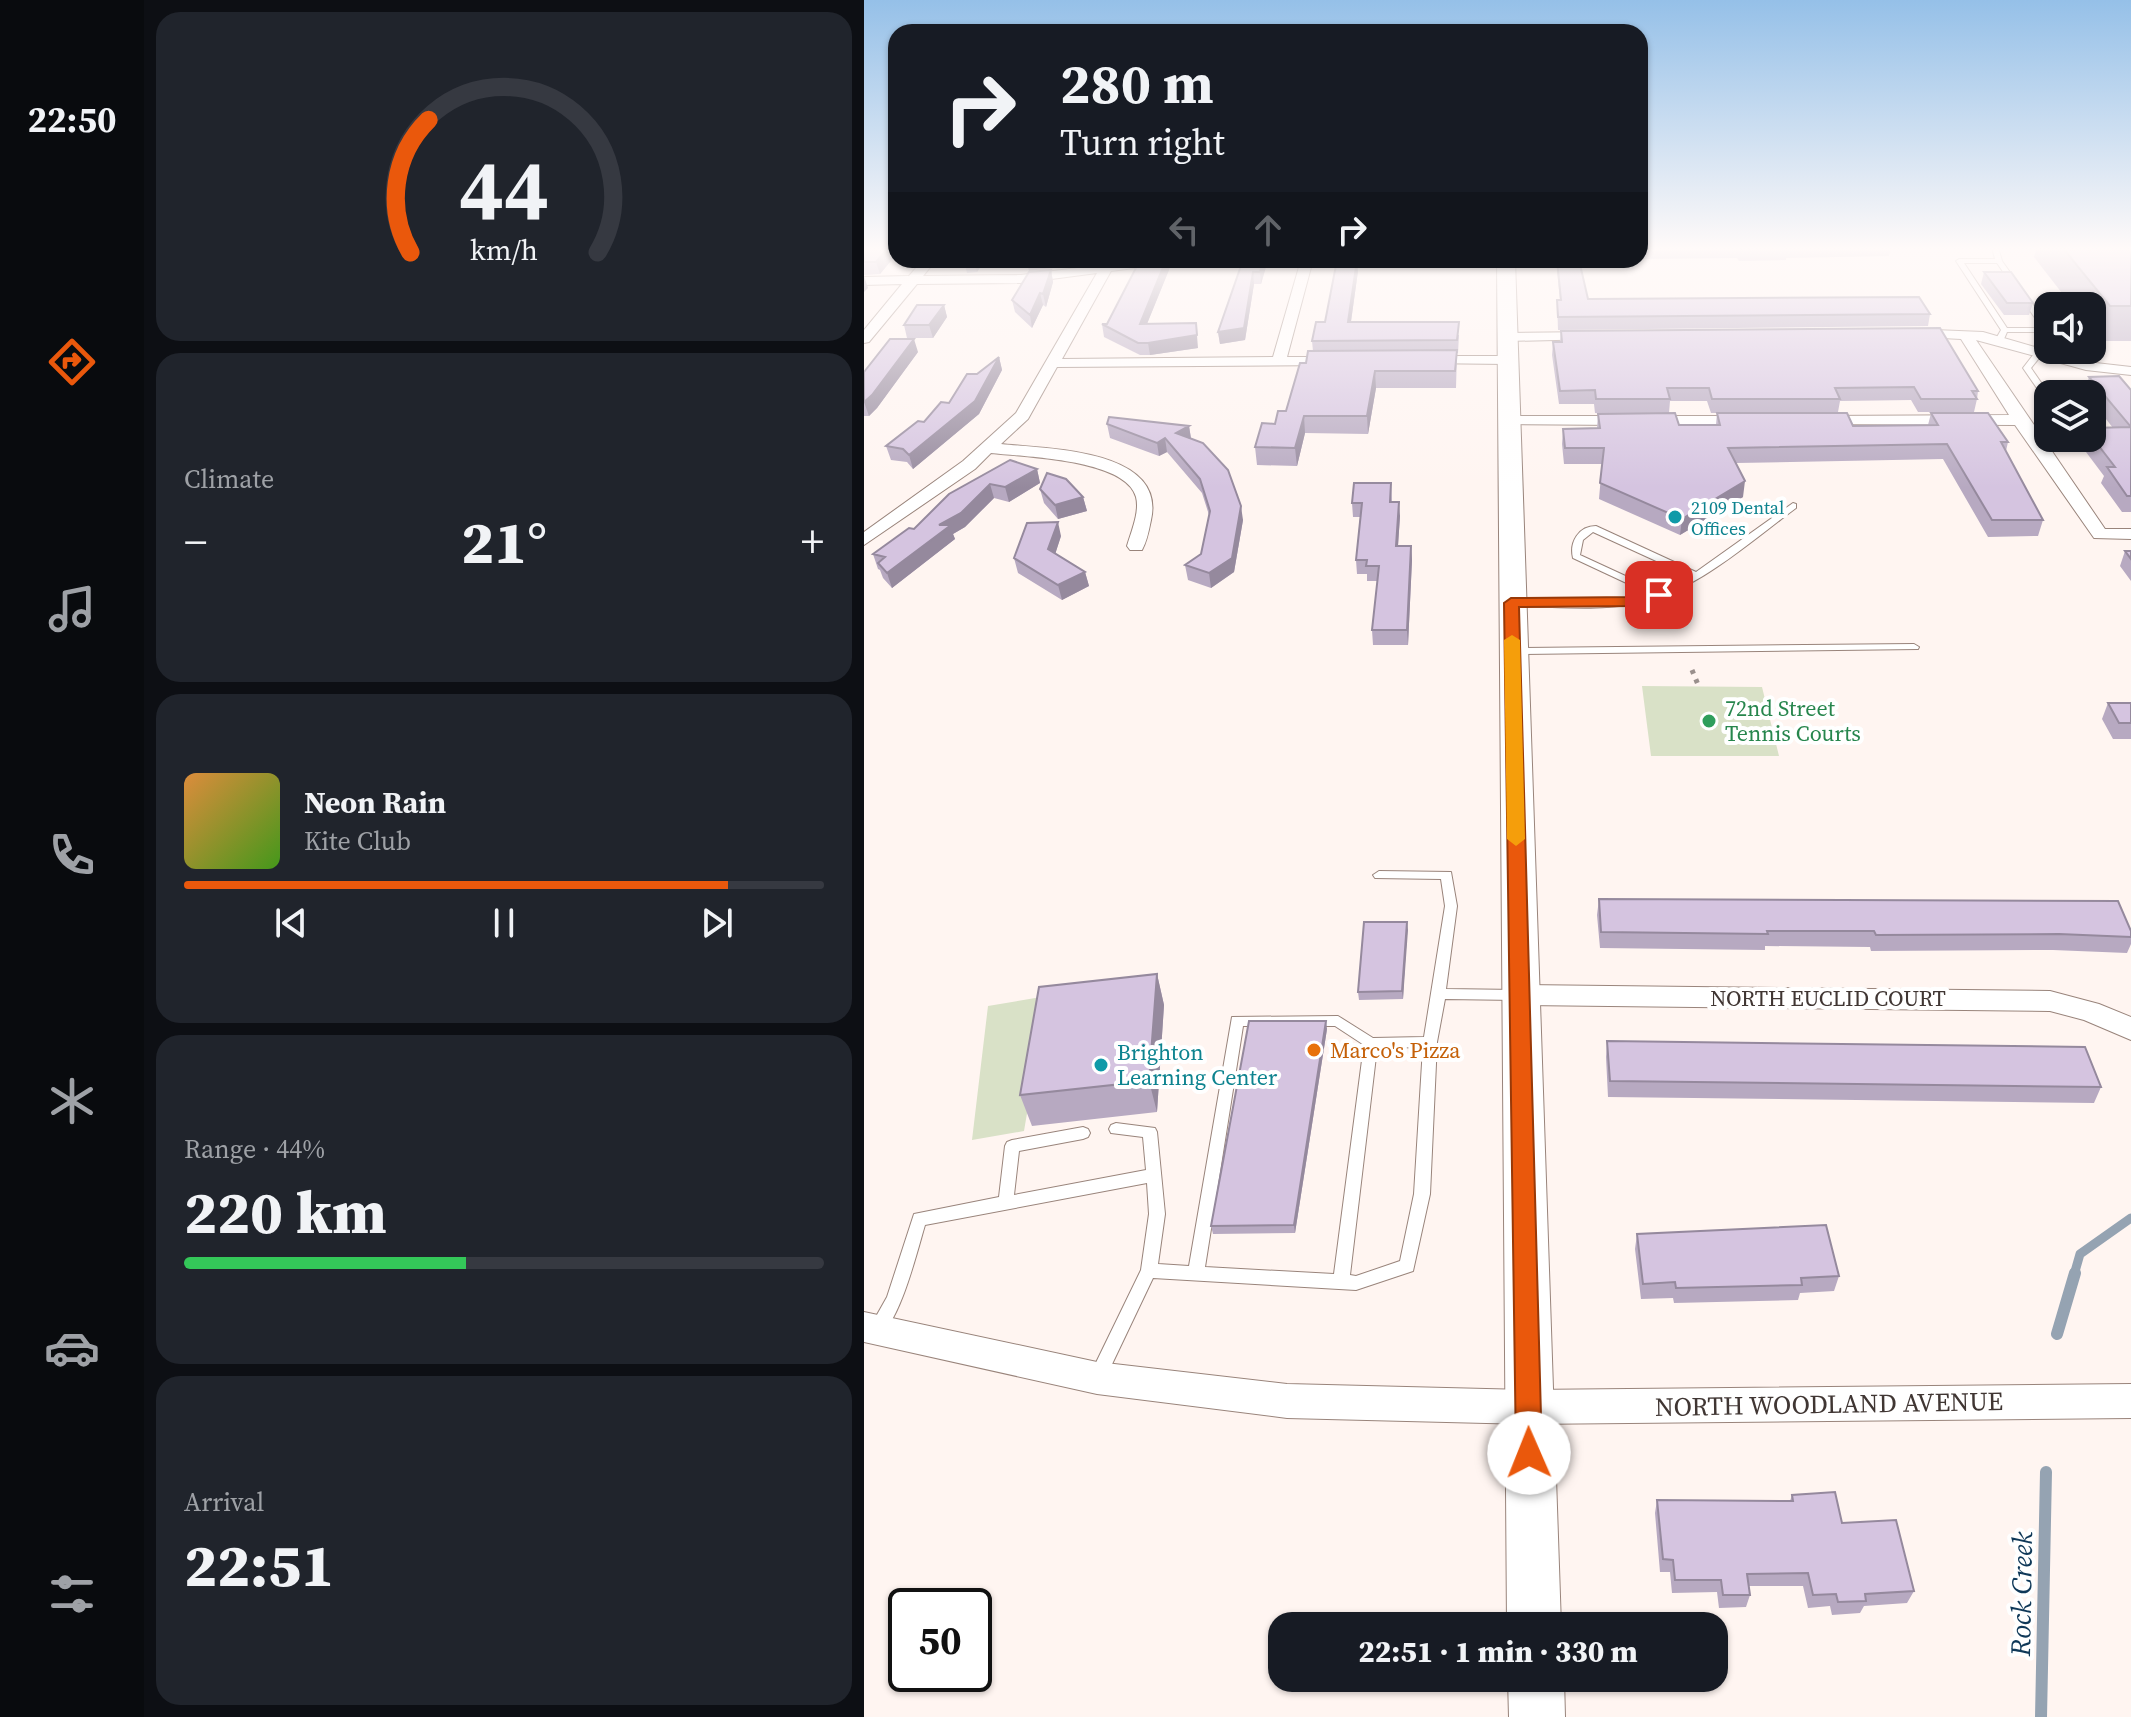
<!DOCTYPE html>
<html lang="en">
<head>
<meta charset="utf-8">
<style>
	body { margin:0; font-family:"Source Serif 4",serif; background:#20242c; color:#f1f3f6; height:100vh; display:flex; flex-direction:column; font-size:30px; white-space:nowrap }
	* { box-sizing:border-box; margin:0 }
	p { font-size:26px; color:#9ea1a6 }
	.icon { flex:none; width:44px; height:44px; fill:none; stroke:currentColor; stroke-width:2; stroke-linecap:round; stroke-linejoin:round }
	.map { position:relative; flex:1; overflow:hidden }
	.sheet { display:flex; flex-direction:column; gap:12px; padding:12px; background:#0d0f14; width:720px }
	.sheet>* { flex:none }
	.top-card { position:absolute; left:24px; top:24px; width:760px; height:244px; border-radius:24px; box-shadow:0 2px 6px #0004; background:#171b24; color:#f1f3f6; overflow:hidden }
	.controls { position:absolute; left:1170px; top:292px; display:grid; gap:16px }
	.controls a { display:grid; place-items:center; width:72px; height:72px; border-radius:16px; background:#171b24; box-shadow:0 2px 6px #0004; font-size:40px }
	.speed { position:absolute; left:24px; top:1588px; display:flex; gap:16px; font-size:40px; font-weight:700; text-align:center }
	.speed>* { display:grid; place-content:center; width:104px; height:104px; border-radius:50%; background:#171b24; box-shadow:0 2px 6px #0004; line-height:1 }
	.speed .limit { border:4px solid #111; border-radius:12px; background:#fff; color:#111 }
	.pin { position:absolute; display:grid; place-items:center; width:68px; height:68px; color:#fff; margin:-34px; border-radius:16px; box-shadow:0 4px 12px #0006 }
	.me { position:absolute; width:88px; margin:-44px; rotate:359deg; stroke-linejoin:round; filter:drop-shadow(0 0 6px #0008) }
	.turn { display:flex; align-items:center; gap:28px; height:168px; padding:0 40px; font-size:36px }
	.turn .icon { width:104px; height:104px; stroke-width:2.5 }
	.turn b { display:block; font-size:56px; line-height:68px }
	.lanes { display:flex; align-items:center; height:76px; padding:0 40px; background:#0003; justify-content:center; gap:40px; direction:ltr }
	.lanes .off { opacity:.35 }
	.big { font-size:60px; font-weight:800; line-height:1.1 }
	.sheet .card { flex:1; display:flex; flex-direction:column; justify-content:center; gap:12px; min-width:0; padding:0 28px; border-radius:24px; background:#20242c }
	.sheet .dial { align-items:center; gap:0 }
	.dial svg { height:208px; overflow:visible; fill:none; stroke:#363941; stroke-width:7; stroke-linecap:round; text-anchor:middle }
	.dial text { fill:#f1f3f6; stroke:none }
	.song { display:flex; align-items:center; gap:24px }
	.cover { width:96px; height:96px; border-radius:12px; background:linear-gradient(135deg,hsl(30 70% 55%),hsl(100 70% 35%)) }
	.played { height:8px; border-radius:4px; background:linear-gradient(90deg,#ea580c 85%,#363941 85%) }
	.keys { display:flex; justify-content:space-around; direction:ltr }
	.heat { display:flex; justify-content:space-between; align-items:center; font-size:44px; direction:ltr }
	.charge { height:12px; border-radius:6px; background:linear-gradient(90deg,#34c759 44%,#363941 0) }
	.trip { position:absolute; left:404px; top:1612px; width:460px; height:80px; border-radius:24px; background:#171b24; box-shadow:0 2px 6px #0004; font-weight:800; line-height:80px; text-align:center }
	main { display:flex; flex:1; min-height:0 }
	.dock { display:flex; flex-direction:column; width:144px; justify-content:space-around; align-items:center; background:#090b0e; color:#9ea1a6 }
	.dock .icon { width:56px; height:56px }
	.dock .on { color:#ea580c }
	.dock b { font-size:36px; color:#f1f3f6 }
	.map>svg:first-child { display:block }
	.green { fill:#d9e1c7 }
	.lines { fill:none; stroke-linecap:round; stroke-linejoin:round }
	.stream-far1 { stroke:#95a3b2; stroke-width:9 }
	.stream { stroke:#95a3b2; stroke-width:12 }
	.service-casing { stroke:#99847b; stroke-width:2 }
	.minor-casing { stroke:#99847b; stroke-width:2 }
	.secondary-casing { stroke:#99847b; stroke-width:2 }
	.path { stroke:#9a908d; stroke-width:5; stroke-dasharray:4 6; stroke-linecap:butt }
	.service { fill:#fff; fill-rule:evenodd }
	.minor { fill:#fff; fill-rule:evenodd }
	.secondary { fill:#fff; fill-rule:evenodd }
	.wall { fill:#b7a9c1 }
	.shaded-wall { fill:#95899d }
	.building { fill:#d5c4e0; stroke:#95899d; stroke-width:2 }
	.route { fill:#ea580c; stroke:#983908; stroke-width:2 }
	.slow { fill:#f59e0b }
	.culture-dot { fill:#0f9aa8; stroke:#fff; stroke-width:3 }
	.leisure-dot { fill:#2e9e5b; stroke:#fff; stroke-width:3 }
	.food-dot { fill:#e8710a; stroke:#fff; stroke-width:3 }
	.labels { text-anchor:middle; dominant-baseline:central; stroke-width:8; stroke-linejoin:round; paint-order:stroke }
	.far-culture-label { font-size:18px; fill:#0d838f; stroke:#fff; text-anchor:start }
	.leisure-label { font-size:22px; fill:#27864d; stroke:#fff; text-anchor:start }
	.street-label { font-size:22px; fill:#403633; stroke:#fff }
	.food-label { font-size:22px; fill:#c56008; stroke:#fff; text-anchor:start }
	.culture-label { font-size:22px; fill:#0d838f; stroke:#fff; text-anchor:start }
	.near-street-label { font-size:26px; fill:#403633; stroke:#fff }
	.near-water-label { font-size:28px; font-style:italic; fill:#0f3858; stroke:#fff }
</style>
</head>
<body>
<main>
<nav class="dock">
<b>22:50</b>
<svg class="icon on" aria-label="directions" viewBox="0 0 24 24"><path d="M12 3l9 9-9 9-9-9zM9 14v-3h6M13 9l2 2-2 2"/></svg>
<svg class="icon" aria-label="music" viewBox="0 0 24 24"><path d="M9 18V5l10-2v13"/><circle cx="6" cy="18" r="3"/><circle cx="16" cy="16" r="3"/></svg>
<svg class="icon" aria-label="phone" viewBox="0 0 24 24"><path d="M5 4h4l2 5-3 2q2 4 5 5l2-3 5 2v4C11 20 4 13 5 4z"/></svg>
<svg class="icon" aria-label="climate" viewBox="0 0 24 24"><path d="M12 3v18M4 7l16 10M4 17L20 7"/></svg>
<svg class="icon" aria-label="car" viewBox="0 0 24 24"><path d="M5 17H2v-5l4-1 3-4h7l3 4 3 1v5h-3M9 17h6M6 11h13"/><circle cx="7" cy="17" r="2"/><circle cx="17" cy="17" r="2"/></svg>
<svg class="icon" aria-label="filters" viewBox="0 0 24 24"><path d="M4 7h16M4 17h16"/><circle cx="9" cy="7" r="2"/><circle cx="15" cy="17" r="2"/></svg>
</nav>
<section class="sheet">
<div class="card dial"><svg viewBox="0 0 100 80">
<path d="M14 69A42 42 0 1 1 86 69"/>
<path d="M14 69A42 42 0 0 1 21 18" stroke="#ea580c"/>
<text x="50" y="56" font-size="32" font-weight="700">44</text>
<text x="50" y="72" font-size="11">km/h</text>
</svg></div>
<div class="card"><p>Climate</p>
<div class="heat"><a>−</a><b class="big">21°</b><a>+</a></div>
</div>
<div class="card">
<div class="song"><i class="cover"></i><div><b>Neon Rain</b><p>Kite Club</p></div></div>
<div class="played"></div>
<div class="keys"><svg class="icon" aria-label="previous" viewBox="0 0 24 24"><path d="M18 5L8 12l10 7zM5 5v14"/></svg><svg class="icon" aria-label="pause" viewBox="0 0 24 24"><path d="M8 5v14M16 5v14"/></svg><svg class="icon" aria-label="next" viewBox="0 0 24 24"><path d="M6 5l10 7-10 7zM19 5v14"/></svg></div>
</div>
<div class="card"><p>Range · 44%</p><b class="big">220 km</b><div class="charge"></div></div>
<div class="card"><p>Arrival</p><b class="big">22:51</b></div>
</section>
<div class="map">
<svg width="1267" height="1717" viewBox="0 0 1267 1717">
	<rect width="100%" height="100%" fill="#fff5f1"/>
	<path class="green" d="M778,686L898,687L915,756H787Z
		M183,996L160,1131L108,1140L124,1006Z"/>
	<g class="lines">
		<path class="stream-far1" d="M1210,1275L1216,1254L1267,1218"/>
		<path class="stream" d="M1193,1334L1211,1273
			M1177,1717L1182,1472"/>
		<defs>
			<path id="service" d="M1128,247H1134L1138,261L1184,326V332H1143L1140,339L1133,337L1137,330L1092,261L1095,259H1131ZM1100,263H1133L1178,328H1143Z
				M1173,350L1180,352L1167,368L1185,394L1184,400H1181L1159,368Z
				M929,503L932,504V508C883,544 831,593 770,604C730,611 687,606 647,606L642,603L647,600C693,601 741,606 786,594L709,558C705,542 715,526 732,526L832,572ZM729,532L825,576L794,591L716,555L719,540Z
				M1050,644L1055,647L1054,649L650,654L645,651L650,648Z
				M515,871L587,872L593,906L582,989L653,990L658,991L660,995L658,999L653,1000L581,999L573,1042L566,1194L549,1271L492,1290L289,1278L240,1381L234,1383L228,1381L226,1375L277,1270L285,1214L283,1183L61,1225C54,1248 35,1327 13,1337L7,1334L5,1329L23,1297L50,1214L135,1197L141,1146L143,1142L148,1140L219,1127L224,1129L226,1133L224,1137L219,1139L155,1151L150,1195L282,1170L279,1137L247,1133L245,1129L247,1125L252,1123L291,1128L293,1132L301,1214L294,1264L325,1266L368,1017L474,1016L509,1038L560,1037L581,906L577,879L511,878L509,875ZM379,1026H471L500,1045L470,1274L341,1267ZM559,1047L550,1194L536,1261L492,1276L486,1275L513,1048Z"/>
			<path id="minor" d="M59,260H72L59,276L157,275L238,265L241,260H253L252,263L286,260V266L247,271L198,359L409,357L437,260H449L423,357H472L479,361L472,365L193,367L164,419L137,444C183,449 303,449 287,520C285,530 283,541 278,550H266L263,546C267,532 276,512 272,497C262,459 160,457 127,453L111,469L0,545V532L99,461L152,413L233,273L157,283L53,284L5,342L0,343V330L38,284L0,285V277L45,276Z
				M1046,329L1119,332L1223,362L1267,367V375L1222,370L1112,340L1241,529H1267V539L1230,538L1151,425L948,424L946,421L954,416L1145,415L1097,339L1041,336L1039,333Z
				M730,332L737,336L735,339L643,341L636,337L643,333Z
				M561,356H643L650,360L643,364L556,363V357Z
				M643,416H885L893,421L885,426L637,424L635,421Z
				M656,985L1186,991L1235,1004L1267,1017V1040L1220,1020L1186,1011L656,1005L647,1002L643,995L647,988Z
				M0,1312L233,1362L423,1384L664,1390L1267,1384V1418L664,1424L423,1418L233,1394L0,1342Z"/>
			<path id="secondary" d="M633,260H651L697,1626H643Z
				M644,1678H700L701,1717H645Z"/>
		</defs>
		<use href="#service" class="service-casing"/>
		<use href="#minor" class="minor-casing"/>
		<use href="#secondary" class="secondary-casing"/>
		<path class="path" d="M828,670L835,687"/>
		<use href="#service" class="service"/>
		<use href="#minor" class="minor"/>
		<use href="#secondary" class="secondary"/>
	</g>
	<path class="wall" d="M0,247L31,256L16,274L0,275Z
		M776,247H1027L1025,256L922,258V260L875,261L873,258L776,259Z
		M1173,247H1267V341H1236L1228,331V306H1208L1170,257Z
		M100,260H121L113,272L103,273Z
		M276,260H309L283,324L334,348L286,355H276L240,337L238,324H243Z
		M379,260H404L397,284H390L381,340L356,344L354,332Z
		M692,260H715L724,299L1066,314L1064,326L694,330L693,300H696Z
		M187,270L189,282L182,307L179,305L168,328L151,312L148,300Z
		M494,271L487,322L595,335L594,353H593L592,388H512L504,434L441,433L433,466L393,465L391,447L422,411L442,363L449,351L448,341Z
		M1120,272L1169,303L1165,315H1140L1117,284Z
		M80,305L83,317L69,338H43L40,325Z
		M697,331L1114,391L1113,399L1110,412H1054L1047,400L976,401L974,412L847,413L843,401H806L805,413H731L730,404H695L688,355L689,342H696Z
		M54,352L13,408L5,416H0V372Z
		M135,357L138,370L115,414L49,469L43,462L27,460L22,446L60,422L85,403L113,374Z
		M1225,377L1267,390V512H1258L1237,483L1240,476L1222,452L1225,438H1228V428H1249L1228,401V394H1222L1220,392Z
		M853,413L989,426L1064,425L1067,413L1144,442L1142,451L1179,520L1174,536L1124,537L1079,459L872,463L879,497L816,535L735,499L738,464H700L698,444L699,429L733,428L734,414L815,425H852Z
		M243,424L325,426L327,438L379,520L370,572L347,588L324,580L321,565L337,554L345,515L338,493L303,452L295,456L246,438Z
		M173,469L176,483L145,502L130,498L101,527L89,534L91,539L28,588L19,578L16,570L14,569L9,554L50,529L85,494Z
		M527,483L528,502L536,516L534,546H547L548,560L544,645H509L508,630L514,581H503V574H493L492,560L496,517H489L488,503Z
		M176,489L219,497L223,511L194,519L180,503Z
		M197,536L191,554L221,572L225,586L198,600L154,573L150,558Z
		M1261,551H1267V581L1256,566Z
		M1244,703H1267V739H1249L1238,719Z
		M735,899L1267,931V944L1263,953L1189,950L1007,951L1006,947L901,946V950L736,948L733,915Z
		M543,922L539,999L495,1000L494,992Z
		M293,974L300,1005L293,1112L168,1126L156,1095Z
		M463,1029L431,1233L349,1234L347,1226Z
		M743,1041L1237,1087L1230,1103L744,1097L742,1057Z
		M773,1234L975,1276L970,1291L936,1293L934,1300L810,1303L809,1298L777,1299L771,1249Z
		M928,1495L978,1523L1050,1591L1043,1603L1000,1606L996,1613L968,1615L966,1606L944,1608L939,1586H885L886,1595L882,1607L855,1608L853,1592L808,1593L806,1572H796L791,1513L793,1500L926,1501Z"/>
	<path class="shaded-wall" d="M25,247H29L31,256L16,274L12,262Z
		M110,260H121L113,272Z
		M162,260H199L196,267L165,271Z
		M302,260H309L278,336L276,324Z
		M399,260H404L397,284L396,272Z
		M493,260L494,271L485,335L484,322Z
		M187,270L189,282L182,307L179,294Z
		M389,272L390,284L381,340L356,344L354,332Z
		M0,276L4,288L0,292Z
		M176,293L179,305L168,328L166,315Z
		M80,305L83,317L69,338L65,325Z
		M332,323L334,348L286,355L284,343Z
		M50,339L54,352L13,408L5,416L0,402Z
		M135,357L138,370L115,414L49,469L45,455Z
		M511,371L512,388L504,434L503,416Z
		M440,416L441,433L433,466L431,448Z
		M325,426L327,439L312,433Z
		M301,438L303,452L295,456L293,443Z
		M173,469L176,483L145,502L141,487Z
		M881,481L879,497L816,535L818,519Z
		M126,484L130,498L101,527L89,534L91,539L28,588L23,573L75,525Z
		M219,497L223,511L194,519L191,505Z
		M535,502L536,516L533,560L532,546Z
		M377,506L379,520L370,572L347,588L345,573Z
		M194,522L197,536L188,564L184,549Z
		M547,546L548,560L544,645L543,630Z
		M221,572L225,586L198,600L194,585Z
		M543,922L544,930L539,999L538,991Z
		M293,974L300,1005L293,1112L285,1081Z
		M462,1021L463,1029L431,1233L430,1225Z"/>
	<path class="building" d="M0,247H25L12,262H0Z
		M875,247H923V248L876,249Z
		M1198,247H1267V306H1246Z
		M276,260H302L276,324L332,323L333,335L284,343H274L238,324H243Z
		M379,260H399L396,272H389L380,328L354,332Z
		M473,260H493L484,322H595L593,340L448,341L452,322H461Z
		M693,260H715L724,299L1055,297L1066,314L694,317L693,300H697Z
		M187,270L179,294L176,293L166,315L148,300L165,272Z
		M1120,272H1147L1169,303H1143Z
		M53,305H80L65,325H40Z
		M1076,328L1114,391H1108L1113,399H1057L1050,387L971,388L976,399H848L845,388H803L806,399H732L731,390L696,391L689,342H698L697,331Z
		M26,339H50L8,395L0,402V372Z
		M593,350L591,371H511L503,416H440L431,448L391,447L398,423L411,424L414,411H422L436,363H442L444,351Z
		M135,357L111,401L45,455L39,449L22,446L54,421L60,422L77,402L85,403L103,374H113Z
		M1255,376L1267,390V427L1225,377Z
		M811,413L815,425H856L853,413H983L989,426L1074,425L1067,413H1124L1144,442H1137L1179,520H1128L1083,444L864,448L881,481L818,519L736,483L740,448H701L699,429L736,428L734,414Z
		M245,417L325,426L312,433L339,443L364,470L377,506L368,558L345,573L321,565L337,554L346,511L336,479L301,438L293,443L243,424Z
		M1267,427V496H1263L1243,467H1251L1228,437L1234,436L1228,428Z
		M146,460L173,469L141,487L126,484L97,513L75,525H87L23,573L14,563L21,557L9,554L45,528L50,529L85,494Z
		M183,473L202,479L219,497L191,505L176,489Z
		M490,483H527L526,502H535L532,546H547L543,630H508L515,566H502L503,560H492L498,503H488Z
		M194,522L184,549L221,572L194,585L150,558L163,523Z
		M1261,551H1267V559Z
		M1244,703H1267V723H1255Z
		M735,899L1254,901L1267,931V937L1195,934L1012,935L1010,931H903L904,934L737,932Z
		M500,922H543L538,991L494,992Z
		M293,974L285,1081L156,1095L175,987Z
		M385,1021H462L430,1225L347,1226Z
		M743,1041L1221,1047L1237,1087L746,1081Z
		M962,1225L975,1276L937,1278L938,1285L812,1288L811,1282L779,1284L773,1234Z
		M971,1492L978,1523L1032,1520L1050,1591L1001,1594L1002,1601L974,1602L972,1594L949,1595L944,1573L883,1574L886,1595H859L857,1580H811L809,1560L799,1559L793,1500L929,1501L928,1495Z"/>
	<linearGradient id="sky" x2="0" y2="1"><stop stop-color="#95c0e8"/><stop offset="0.51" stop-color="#fffaf9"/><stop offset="1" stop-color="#fffaf9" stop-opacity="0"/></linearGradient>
	<rect width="1267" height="488" fill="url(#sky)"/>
	<path class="route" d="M795,590L800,592V598L771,606L655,607L678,1453L674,1463L665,1467L656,1463L652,1453L640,603L647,598L770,597Z"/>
	<path class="slow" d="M648,635L656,640L661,839L652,846L643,839L640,640Z"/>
	<g class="culture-dot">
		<circle cx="811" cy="517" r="8"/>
		<circle cx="237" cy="1065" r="8"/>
	</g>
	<circle class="leisure-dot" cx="845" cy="721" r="8"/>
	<circle class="food-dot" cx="450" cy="1050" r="8"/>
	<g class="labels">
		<g class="far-culture-label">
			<text x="827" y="507">2109 Dental<tspan x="827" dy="21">Offices</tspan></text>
		</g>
		<g class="leisure-label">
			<text x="861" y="708">72nd Street<tspan x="861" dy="25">Tennis Courts</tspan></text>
		</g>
		<g class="street-label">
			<text x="964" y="998">NORTH EUCLID COURT</text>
		</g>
		<g class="food-label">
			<text x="466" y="1050">Marco's Pizza</text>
		</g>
		<g class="culture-label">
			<text x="253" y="1052">Brighton<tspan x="253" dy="25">Learning Center</tspan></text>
		</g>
		<g class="near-street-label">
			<text transform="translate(965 1404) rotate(-1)">NORTH WOODLAND AVENUE</text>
		</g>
		<g class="near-water-label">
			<text transform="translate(1157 1594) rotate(-89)">Rock Creek</text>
		</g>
	</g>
</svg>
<div class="controls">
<a><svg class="icon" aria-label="sound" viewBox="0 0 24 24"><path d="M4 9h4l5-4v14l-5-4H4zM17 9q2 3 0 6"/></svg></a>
<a><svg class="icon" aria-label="layers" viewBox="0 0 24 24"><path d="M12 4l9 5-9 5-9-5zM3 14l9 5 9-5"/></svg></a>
</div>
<div class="speed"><div class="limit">50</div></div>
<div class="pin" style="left:795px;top:595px;background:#d93025"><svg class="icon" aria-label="arrive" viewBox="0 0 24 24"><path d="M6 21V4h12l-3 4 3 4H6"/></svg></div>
<svg class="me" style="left:665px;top:1453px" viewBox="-20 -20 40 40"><circle r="19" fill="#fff"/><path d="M0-13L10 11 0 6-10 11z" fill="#ea580c"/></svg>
<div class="trip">22:51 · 1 min · 330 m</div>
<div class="top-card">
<div class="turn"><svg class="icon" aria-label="right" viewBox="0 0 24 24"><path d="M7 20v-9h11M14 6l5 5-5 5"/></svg><div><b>280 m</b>Turn right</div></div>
<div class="lanes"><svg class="icon off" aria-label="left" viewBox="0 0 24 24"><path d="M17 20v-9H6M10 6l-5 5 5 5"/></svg><svg class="icon off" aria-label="ahead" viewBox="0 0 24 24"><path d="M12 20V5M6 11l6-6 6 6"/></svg><svg class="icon" aria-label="right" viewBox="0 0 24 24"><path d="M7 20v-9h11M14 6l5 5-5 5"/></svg></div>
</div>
</div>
</main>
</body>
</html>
